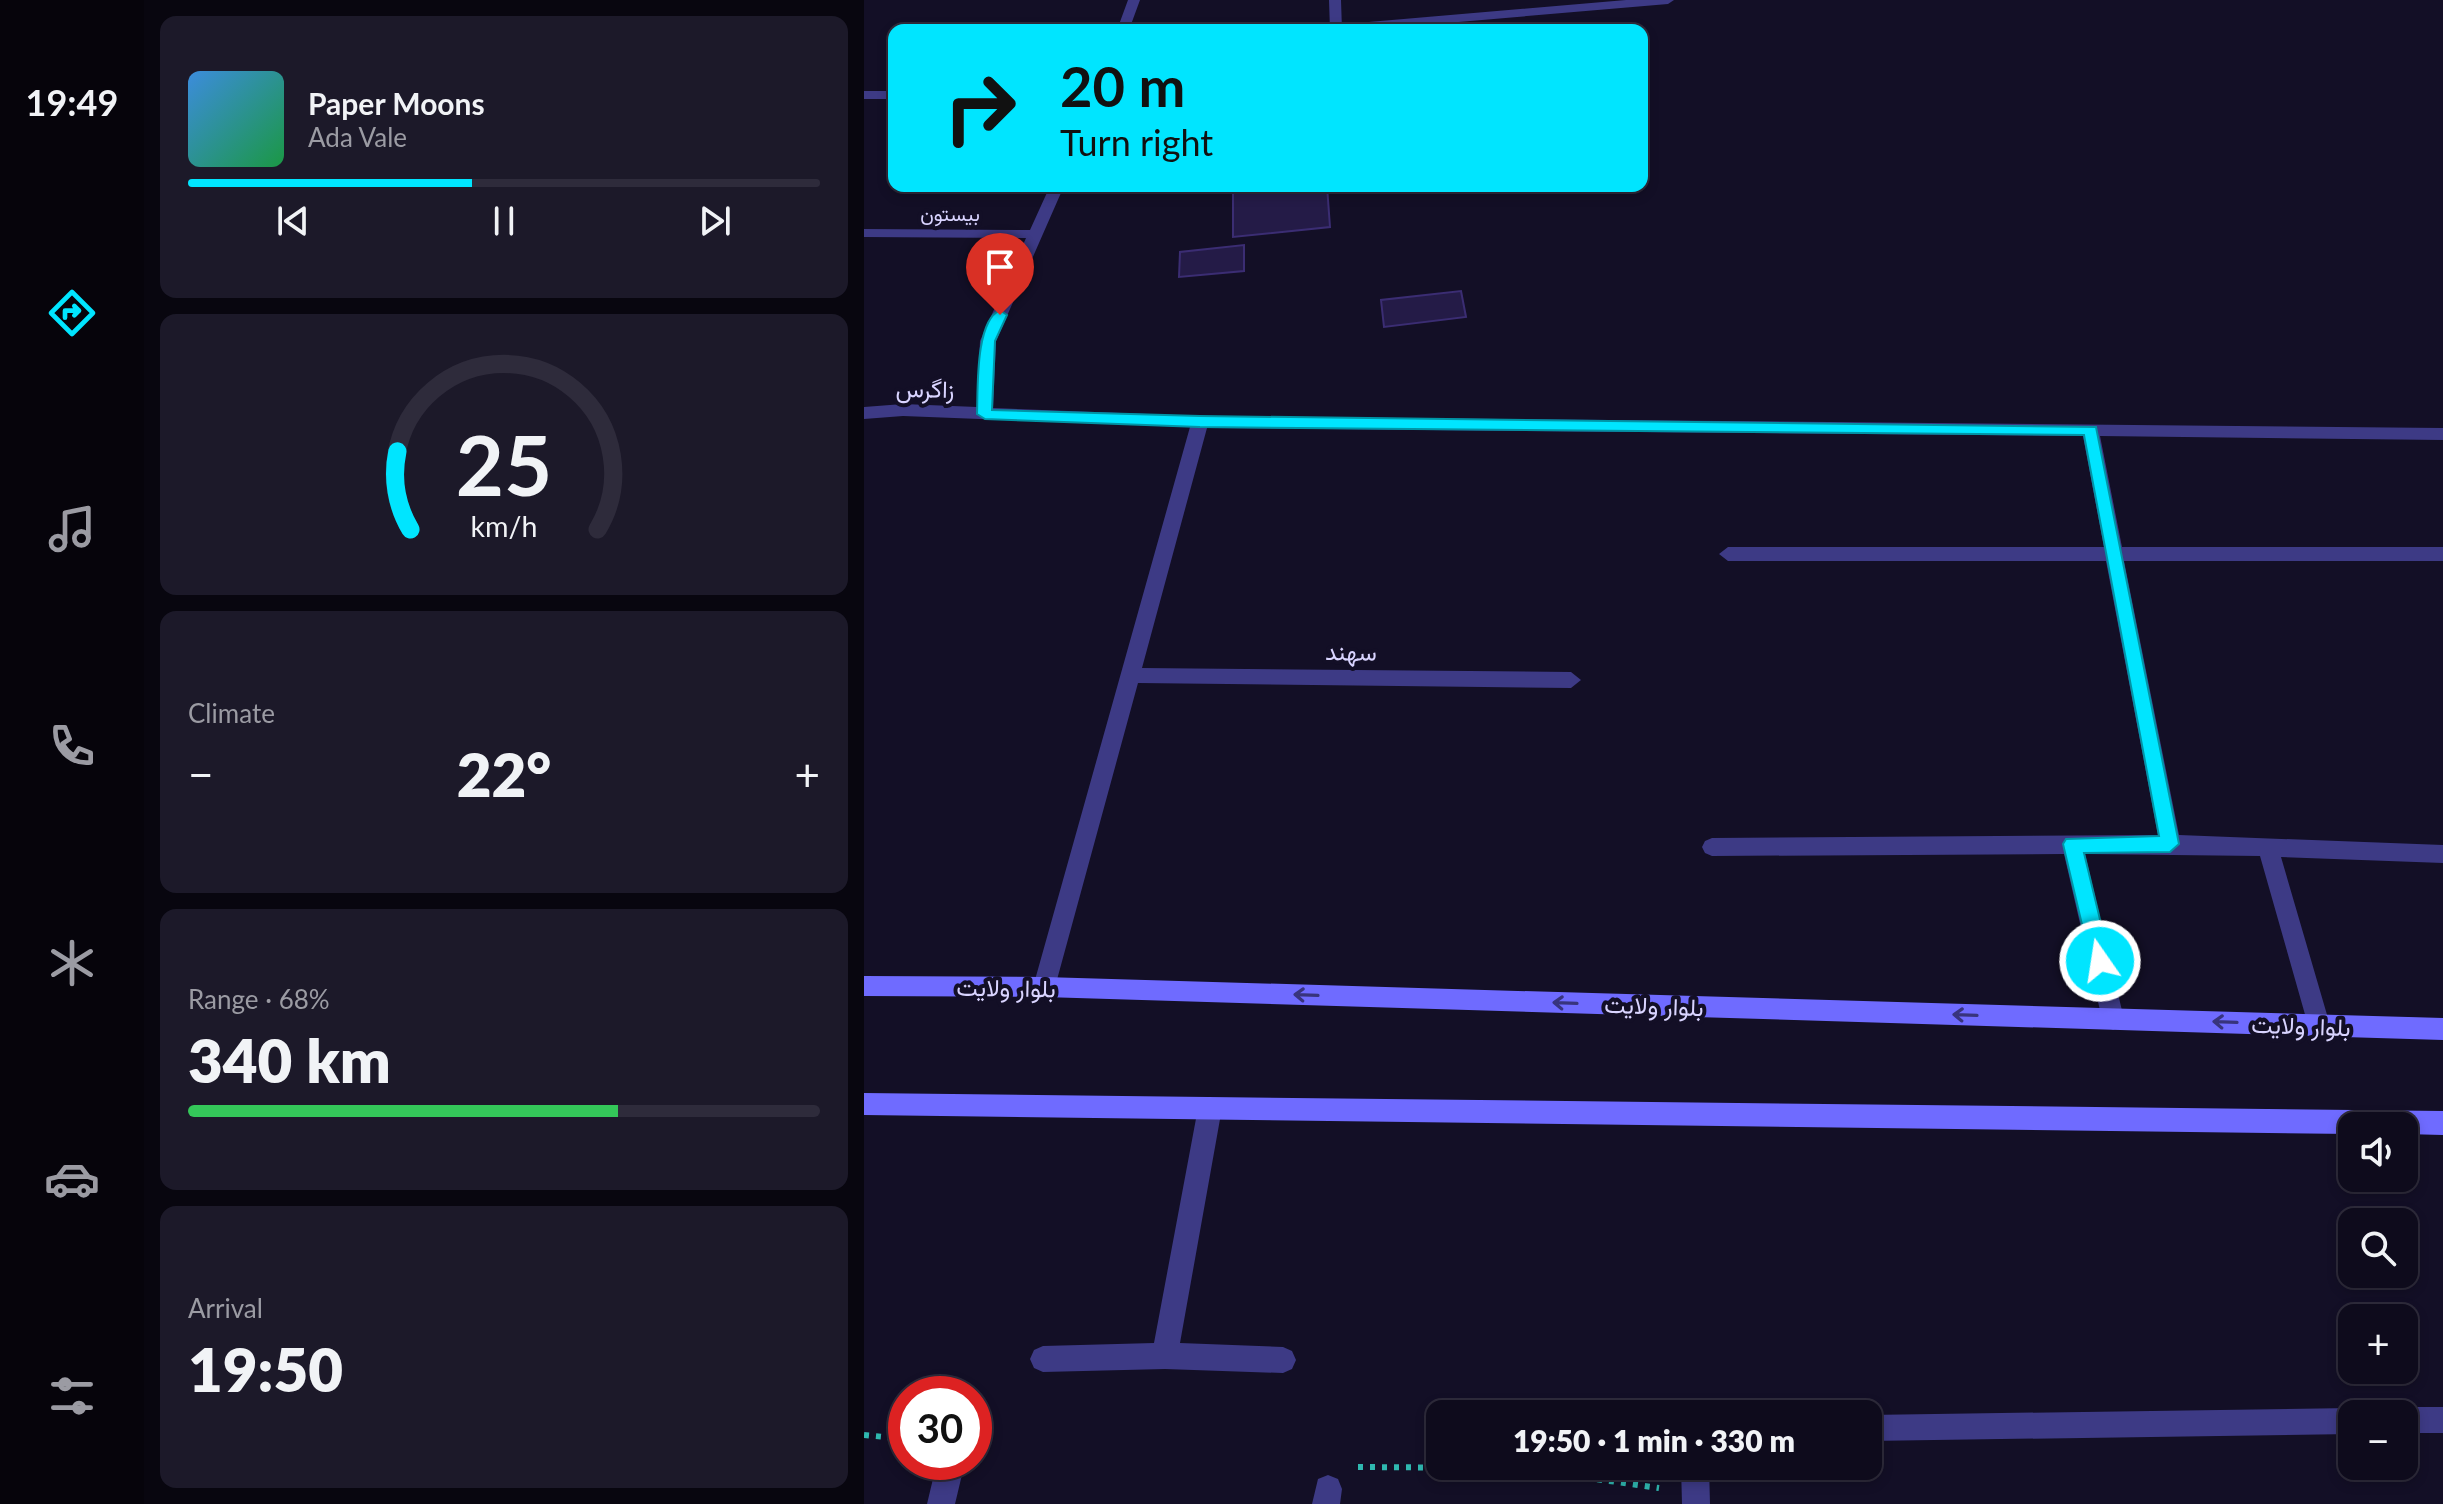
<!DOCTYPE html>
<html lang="en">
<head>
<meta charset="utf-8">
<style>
	body { margin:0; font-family:Lato,Vazirmatn,sans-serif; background:#1c1929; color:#f1f3f6; height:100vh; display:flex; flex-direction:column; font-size:30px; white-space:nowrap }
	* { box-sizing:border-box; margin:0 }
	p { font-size:26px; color:#9b9ba3 }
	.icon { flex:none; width:44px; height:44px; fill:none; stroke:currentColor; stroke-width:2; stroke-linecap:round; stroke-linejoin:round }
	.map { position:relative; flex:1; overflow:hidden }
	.side { display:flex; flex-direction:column; gap:16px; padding:16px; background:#08060f; width:720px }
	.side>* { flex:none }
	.banner { position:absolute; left:24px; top:24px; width:760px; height:168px; border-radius:16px; box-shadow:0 4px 12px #0003,0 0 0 2px #2e2b3b; background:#00e5ff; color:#111; overflow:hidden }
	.buttons { position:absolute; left:1474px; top:1112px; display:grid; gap:16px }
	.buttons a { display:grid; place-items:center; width:80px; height:80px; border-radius:16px; background:#0e0b1c; box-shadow:0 4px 12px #0003,0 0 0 2px #2e2b3b; font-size:40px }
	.speed { position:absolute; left:24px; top:1376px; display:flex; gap:16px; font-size:40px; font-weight:700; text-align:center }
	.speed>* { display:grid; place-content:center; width:104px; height:104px; border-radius:50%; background:#0e0b1c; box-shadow:0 4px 12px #0003,0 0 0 2px #2e2b3b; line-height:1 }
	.speed .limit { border:12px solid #d22; background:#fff; color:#111 }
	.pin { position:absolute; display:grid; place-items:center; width:68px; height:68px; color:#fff; margin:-82px -34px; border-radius:50% 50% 50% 0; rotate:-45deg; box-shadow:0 0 8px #0007 }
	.pin .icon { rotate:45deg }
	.me { position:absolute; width:88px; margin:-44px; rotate:347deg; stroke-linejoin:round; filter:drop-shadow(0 0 6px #0008) }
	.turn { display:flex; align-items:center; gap:28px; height:168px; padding:0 40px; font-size:36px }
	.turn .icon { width:104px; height:104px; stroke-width:2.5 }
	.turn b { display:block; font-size:56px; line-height:68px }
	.big { font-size:60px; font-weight:800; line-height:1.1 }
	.side .tile { flex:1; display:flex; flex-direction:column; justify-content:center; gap:12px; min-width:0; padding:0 28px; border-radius:16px; background:#1c1929 }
	.side .dial { align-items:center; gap:0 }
	.dial svg { height:208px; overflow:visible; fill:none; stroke:#2e2b3b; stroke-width:7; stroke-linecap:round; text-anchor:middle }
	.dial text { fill:#f1f3f6; stroke:none }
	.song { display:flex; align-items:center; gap:24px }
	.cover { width:96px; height:96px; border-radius:12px; background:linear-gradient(135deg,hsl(210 70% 55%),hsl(140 70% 35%)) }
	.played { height:8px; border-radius:4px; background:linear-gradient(90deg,#00e5ff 45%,#2e2b3b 45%) }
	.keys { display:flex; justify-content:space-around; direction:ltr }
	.heat { display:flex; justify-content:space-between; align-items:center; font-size:44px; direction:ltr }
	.charge { height:12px; border-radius:6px; background:linear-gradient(90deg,#34c759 68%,#2e2b3b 0) }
	.trip { position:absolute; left:562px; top:1400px; width:456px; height:80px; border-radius:16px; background:#0e0b1c; box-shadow:0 4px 12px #0003,0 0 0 2px #2e2b3b; font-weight:800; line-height:80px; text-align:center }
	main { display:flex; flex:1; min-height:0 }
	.dock { display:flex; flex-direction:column; width:144px; justify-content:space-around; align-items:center; background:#06040b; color:#9b9ba3 }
	.dock .icon { width:56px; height:56px }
	.dock .active { color:#00e5ff }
	.dock b { font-size:36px; color:#f1f3f6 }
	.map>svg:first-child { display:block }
	.building { fill:#241b47; stroke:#3b2d73; stroke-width:2 }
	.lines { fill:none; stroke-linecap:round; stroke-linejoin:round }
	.path { stroke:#2fb8b0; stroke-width:6; stroke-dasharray:5 7; stroke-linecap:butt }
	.lane { fill:#3d3a85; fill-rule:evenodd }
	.street { fill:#3d3a85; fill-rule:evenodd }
	.secondary { fill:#6f6bff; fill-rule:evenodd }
	.oneway { stroke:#38347d }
	.route { fill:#00e5ff; stroke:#0095a6; stroke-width:2 }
	.labels { text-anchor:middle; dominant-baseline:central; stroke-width:8; stroke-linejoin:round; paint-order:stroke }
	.far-street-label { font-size:20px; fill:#d9d4ff; stroke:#130f26 }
	.street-label { font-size:24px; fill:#d9d4ff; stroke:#130f26 }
</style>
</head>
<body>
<main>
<nav class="dock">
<b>19:49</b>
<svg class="icon active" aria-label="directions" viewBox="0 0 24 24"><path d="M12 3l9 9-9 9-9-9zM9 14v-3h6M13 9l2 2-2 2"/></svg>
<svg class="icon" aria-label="music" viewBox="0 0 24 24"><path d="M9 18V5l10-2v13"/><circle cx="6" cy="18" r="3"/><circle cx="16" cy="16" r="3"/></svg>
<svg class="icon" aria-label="phone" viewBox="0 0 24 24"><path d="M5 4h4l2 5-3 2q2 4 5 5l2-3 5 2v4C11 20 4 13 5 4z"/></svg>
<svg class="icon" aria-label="climate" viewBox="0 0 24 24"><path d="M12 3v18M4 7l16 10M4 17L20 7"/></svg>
<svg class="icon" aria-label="car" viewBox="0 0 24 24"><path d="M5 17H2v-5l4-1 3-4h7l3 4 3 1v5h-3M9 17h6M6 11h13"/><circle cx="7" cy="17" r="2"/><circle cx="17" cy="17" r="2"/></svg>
<svg class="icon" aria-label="filters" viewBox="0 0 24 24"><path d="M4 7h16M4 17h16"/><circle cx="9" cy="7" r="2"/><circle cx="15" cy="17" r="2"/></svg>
</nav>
<section class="side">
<div class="tile">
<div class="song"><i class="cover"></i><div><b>Paper Moons</b><p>Ada Vale</p></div></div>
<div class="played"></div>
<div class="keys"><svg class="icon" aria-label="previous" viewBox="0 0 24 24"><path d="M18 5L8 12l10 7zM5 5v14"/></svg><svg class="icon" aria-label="pause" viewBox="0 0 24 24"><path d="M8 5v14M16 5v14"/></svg><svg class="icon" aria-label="next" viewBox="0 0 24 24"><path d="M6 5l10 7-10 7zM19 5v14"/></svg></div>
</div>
<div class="tile dial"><svg viewBox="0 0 100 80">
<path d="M14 69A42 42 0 1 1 86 69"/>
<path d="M14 69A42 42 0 0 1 9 39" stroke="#00e5ff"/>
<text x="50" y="56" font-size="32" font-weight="700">25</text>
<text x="50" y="72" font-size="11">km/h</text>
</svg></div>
<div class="tile"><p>Climate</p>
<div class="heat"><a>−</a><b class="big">22°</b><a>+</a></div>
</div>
<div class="tile"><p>Range · 68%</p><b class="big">340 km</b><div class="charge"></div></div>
<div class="tile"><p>Arrival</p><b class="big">19:50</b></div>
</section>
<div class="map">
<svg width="1579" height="1504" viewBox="0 0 1579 1504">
	<rect width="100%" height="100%" fill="#130f26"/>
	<path class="building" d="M369,186H463L466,227L369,237Z
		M380,245V271L315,277L316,252Z
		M597,291L602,317L520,327L517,300Z"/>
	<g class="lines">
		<path class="path" d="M0,1435L42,1439
			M494,1467L654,1468L795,1488"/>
		<path class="lane" d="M465,0H477L478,30H466Z
			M346,1097L354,1100L358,1108L316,1343L419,1347L428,1351L432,1360L428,1369L419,1373L301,1369L179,1372L170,1368L166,1359L170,1350L179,1346L290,1343L334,1108L338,1100Z
			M73,1462H101L91,1504H63Z
			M464,1475L474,1479L478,1489L476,1504H448L454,1479Z"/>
		<path class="street" d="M264,0H276L265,30H253Z
			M762,0H810L804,4L501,30H452L458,26Z
			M0,91H30V99H0Z
			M186,186H200L132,341L129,408L336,416L1579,428V440L1236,436L1258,547H1579V561H1260L1315,835L1579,845V863L1417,857L1466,1025L1463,1033L1455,1036L1447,1033L1444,1025L1396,856L1221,854L1260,1019L1257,1026L1249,1030L1241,1026L1238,1019L1200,854L848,856L841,853L838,847L841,841L848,838L1294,835L1242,561H864L855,554L864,547H1240L1219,436L343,428L278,668L707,672L717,680L707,688L274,683L191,987L188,994L180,997L172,994L169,987L326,427L39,416L0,419V407L39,404L113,407L116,341L162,238L0,237V229L166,230Z
			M1540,1407H1579V1433H1540V1414H1529Z
			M1488,1408L1499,1414H1488V1434L1004,1441V1415Z
			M817,1466H845L846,1504H818Z"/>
		<path class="secondary" d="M0,976L180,977L1579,1018V1040L180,997L0,996Z
			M0,1093L1579,1111V1135L1540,1134V1126H1488V1134L0,1115Z"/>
	</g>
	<defs><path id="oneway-shaft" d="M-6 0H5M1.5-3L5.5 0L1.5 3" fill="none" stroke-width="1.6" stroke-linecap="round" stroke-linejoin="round" transform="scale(2)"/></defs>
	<g class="oneway">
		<use href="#oneway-shaft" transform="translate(442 995) rotate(-178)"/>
		<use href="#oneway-shaft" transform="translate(701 1003) rotate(-178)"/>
		<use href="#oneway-shaft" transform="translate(1101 1015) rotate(-178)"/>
		<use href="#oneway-shaft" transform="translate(1361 1022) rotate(-178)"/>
	</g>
	<path class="route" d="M136,310L143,315L131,341L128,410L336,416L1232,427L1315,844L1306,852L1220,853L1246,961L1243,967L1236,970L1228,967L1199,844L1202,839L1295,836L1220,435L336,427L121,419L113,414C114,390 111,321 136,310Z"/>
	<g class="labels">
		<g class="far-street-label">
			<text x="86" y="213">بیستون</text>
		</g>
		<g class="street-label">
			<text transform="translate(61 388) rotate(1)">زاگرس</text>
			<text transform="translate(487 651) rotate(1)">سهند</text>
			<text transform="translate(142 987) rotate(1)">بلوار ولایت</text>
			<text transform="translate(790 1005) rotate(2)">بلوار ولایت</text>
			<text transform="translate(1437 1025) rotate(2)">بلوار ولایت</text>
		</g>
	</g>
</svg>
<div class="buttons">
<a><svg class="icon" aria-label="sound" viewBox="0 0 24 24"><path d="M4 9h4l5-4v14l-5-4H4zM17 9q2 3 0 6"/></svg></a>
<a><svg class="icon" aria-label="search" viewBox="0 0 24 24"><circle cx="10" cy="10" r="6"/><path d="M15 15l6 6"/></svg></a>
<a>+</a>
<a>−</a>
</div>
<div class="speed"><div class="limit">30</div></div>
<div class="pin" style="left:136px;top:315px;background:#d93025"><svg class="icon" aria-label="arrive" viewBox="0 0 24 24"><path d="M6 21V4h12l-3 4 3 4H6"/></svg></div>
<svg class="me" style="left:1236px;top:961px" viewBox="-20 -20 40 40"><circle r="17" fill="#00e5ff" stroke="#fff" stroke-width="3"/><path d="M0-11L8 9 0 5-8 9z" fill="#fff"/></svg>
<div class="trip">19:50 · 1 min · 330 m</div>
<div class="banner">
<div class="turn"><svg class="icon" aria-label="right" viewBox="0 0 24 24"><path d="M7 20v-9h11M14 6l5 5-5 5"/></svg><div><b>20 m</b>Turn right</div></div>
</div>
</div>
</main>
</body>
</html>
